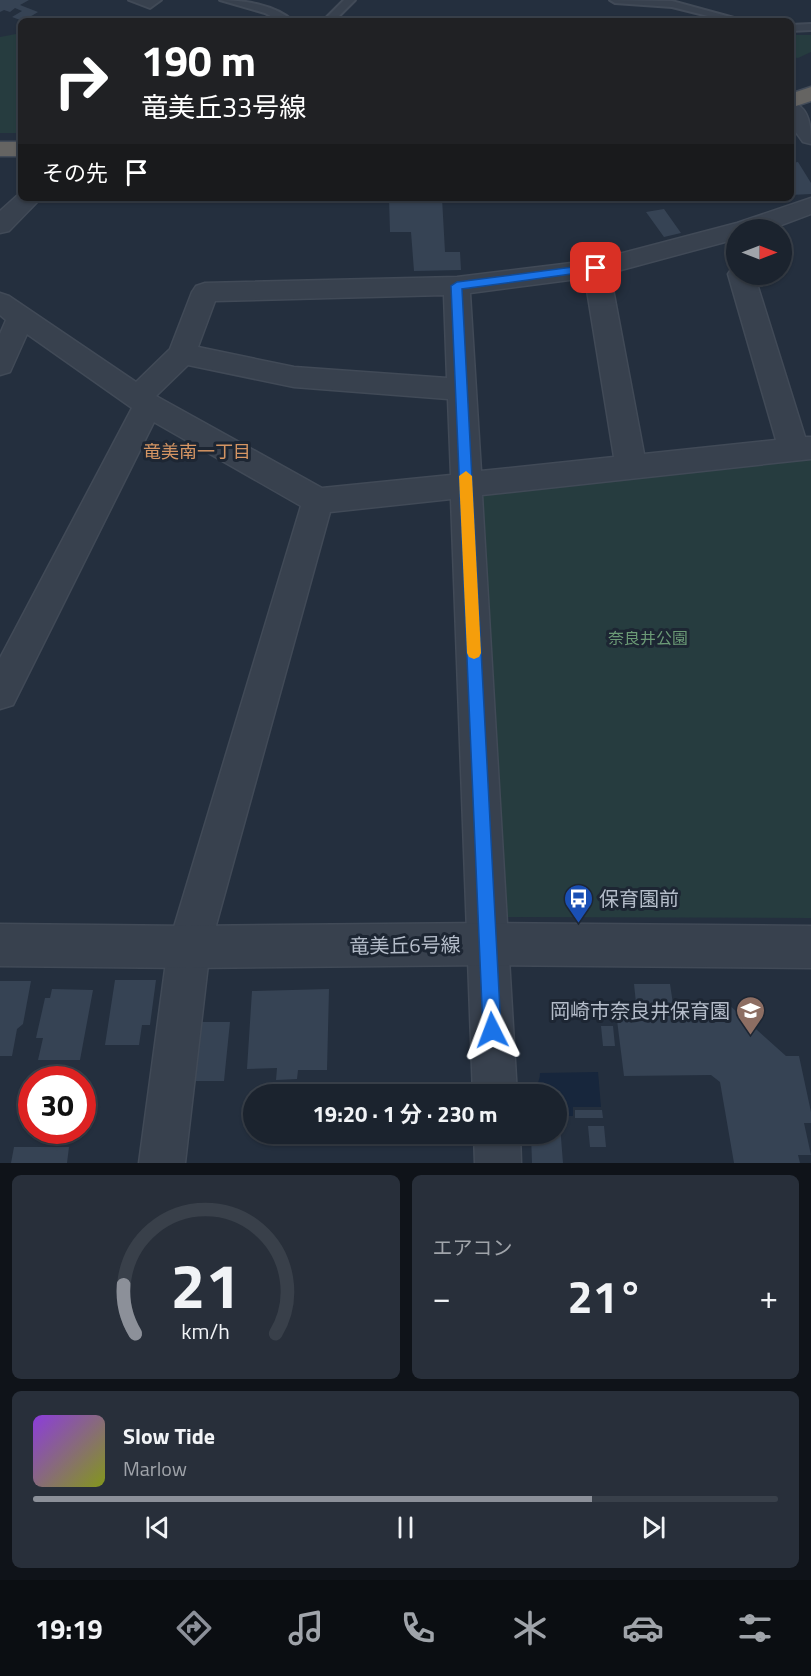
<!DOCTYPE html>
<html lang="ja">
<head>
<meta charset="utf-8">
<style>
	body { margin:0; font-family:"Titillium Web","Noto Sans JP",sans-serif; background:#282f3a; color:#f1f3f6; height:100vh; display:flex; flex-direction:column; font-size:22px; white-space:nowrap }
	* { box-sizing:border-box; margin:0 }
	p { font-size:20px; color:#a0a4aa }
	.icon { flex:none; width:33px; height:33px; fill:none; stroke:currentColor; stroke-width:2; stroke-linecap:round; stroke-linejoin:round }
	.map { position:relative; height:1163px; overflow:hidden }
	.details { display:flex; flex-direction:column; gap:12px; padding:12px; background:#0f1319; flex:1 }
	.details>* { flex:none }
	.banner { position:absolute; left:18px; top:18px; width:776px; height:183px; border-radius:9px; box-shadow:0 2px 4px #0004,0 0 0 2px #39404a; background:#202124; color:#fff; overflow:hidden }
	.needle { width:39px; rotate:90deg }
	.fabs { position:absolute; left:726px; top:219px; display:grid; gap:12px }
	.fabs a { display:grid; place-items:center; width:66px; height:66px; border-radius:50%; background:#1b232e; box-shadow:0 2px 4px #0004,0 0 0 2px #39404a; font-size:30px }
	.speed { position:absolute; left:18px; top:1066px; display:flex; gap:12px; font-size:30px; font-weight:700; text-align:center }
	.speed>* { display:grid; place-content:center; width:78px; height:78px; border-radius:50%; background:#1b232e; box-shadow:0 2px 4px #0004,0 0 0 2px #39404a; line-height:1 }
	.speed .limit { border:9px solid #d22; background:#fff; color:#111 }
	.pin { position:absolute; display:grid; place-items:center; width:51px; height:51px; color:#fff; margin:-26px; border-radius:12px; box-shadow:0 3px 9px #0006 }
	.me { position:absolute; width:66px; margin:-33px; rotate:357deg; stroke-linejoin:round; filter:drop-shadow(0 0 4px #0008) }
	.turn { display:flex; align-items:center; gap:21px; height:126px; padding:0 24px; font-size:27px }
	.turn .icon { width:78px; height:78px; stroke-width:2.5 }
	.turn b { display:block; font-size:42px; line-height:51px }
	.then { display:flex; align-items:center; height:57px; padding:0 24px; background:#0003; gap:12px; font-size:22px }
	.big { font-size:45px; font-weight:700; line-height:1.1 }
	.details .tile { flex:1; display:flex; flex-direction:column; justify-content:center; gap:9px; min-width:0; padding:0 21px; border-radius:9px; background:#282f3a }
	.details .dial { align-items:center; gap:0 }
	.dial svg { height:156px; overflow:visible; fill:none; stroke:#39404a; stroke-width:7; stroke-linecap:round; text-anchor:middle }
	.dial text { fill:#f1f3f6; stroke:none }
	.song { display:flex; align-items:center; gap:18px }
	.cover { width:72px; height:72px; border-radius:9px; background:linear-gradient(135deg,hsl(270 70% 55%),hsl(70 70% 35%)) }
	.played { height:6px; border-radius:3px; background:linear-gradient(90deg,#8c9099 75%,#39404a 75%) }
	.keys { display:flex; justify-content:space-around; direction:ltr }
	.heat { display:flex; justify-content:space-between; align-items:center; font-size:33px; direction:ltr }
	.details .tiles { flex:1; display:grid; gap:12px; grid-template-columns:1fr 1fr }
	.tile:last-child { grid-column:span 2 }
	.trip { position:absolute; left:243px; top:1084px; width:324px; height:60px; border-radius:30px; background:#1b232e; box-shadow:0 2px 4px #0004,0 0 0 2px #39404a; font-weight:700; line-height:60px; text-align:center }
	.tabs { display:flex; height:96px; justify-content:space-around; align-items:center; background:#0b0e12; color:#a0a4aa }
	.tabs .icon { width:42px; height:42px }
	.tabs .current { color:#8c9099 }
	.tabs b { font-size:27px; color:#f1f3f6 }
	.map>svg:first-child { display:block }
	.green { fill:#263c3f }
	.water { fill:#17263c }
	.building { fill:#364354 }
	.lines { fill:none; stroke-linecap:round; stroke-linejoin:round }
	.service-casing { stroke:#414a57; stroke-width:4 }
	.minor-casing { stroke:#414a57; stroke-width:3 }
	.tertiary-casing { stroke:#414a57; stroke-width:3 }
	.trunk-casing { stroke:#434c59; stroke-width:3 }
	.service { fill:#38414e; fill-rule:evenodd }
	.minor { fill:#38414e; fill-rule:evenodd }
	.tertiary { fill:#38414e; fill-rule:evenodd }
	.trunk { fill:#656462; fill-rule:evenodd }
	.route { fill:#1a73e8; stroke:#114b97; stroke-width:1.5 }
	.slow { fill:#f59e0b }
	.labels { text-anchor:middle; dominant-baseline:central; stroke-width:6; stroke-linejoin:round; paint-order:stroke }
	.park-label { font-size:16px; fill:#6b9a76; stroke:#1d2633 }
	.neighbourhood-label { font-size:18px; fill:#d59563; stroke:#1d2633 }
	.near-poi-label { font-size:20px; fill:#b4bcc9; stroke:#1d2633; text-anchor:start }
	.near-street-label { font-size:20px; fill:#b4bcc9; stroke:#1d2633 }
</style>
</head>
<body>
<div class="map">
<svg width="811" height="1163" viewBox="0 0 811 1163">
	<rect width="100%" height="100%" fill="#242f3e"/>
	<path class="green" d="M21,33V133H0V37Z
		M791,35H811V52L798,58L791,57Z
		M811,456V918L502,917L476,491Z"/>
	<path class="water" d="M598,1072L601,1107H573V1116H557L556,1095H535C535,1086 540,1082 540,1073Z"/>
	<path class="building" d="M0,0H29L20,5L38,12L23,21L12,17L22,11L15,8L10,12L4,10L0,12Z
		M790,160L792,163L798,162L811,183V194L790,195Z
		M389,198H442L445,252H460L461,270L414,271L411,232H390Z
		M664,209L681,233L664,237L646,212Z
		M115,980H156L150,1025H142L139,1045H105Z
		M0,981H31L23,1024L17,1029L12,1056H0Z
		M634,984H670L673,1004L727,1003L786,1056H799L811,1112V1123H804L811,1155H798L800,1163H734L720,1082L711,1075L624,1076L615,1004L636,1003Z
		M52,989L93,990L80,1060H38L43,1038H36L45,998H50Z
		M329,989L327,1070H298L297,1079L276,1080L277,1068L247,1069L252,991Z
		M200,1022H230L224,1081H193Z
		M601,1026H613L615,1046H603Z
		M575,1110H602L603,1118H575Z
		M556,1125H560L563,1163H532L531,1134H556Z
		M588,1126H604L606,1147H590Z
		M14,1147H69L67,1163H11Z"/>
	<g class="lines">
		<defs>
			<path id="service" d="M129,0H161L150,8Z
				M220,0C243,0 275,5 293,21H280L265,13Z
				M344,0H355L334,21H323Z
				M610,0L672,1L745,21H728L672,7L615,3Z
				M811,24V30L790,31V25Z"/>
			<path id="minor" d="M20,193L21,198H41L9,231L0,233V211Z
				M811,198V214L768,230H736V239L610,273L644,454L776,440L728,274L732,268L736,267V274H754L805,437H811V459L482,495L517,1095H473L451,499L330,512L210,947L185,1163H139L168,947L301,506L154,422L13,705L0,709V658L132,408L27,334L10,372L0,375V334L6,320L0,315V293L9,296L136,382L170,349L192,292L196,286L205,283L457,277L596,260L737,223ZM585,278L614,457L481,471L470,293ZM444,295L447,378L294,367L198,347L215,301ZM188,365L294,387L448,399L451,475L322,488L156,396Z
				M474,1134H520L521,1163H475Z"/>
			<path id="tertiary" d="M790,102C810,106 811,127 811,144L803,142L790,124Z
				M488,923L811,926V968L488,965L189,968L0,966V924L189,926Z"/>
			<path id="trunk" d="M811,87V101L790,108V94Z
				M0,142H21V156H0Z"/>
		</defs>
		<use href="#service" class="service-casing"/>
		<use href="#minor" class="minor-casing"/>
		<use href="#tertiary" class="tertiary-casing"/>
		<use href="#trunk" class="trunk-casing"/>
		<use href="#service" class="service"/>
		<use href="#minor" class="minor"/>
		<use href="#tertiary" class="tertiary"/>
		<use href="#trunk" class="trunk"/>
	</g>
	<path class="route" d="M596,264L600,265V270L462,289L501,1030L498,1036L492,1039L485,1036L483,1030L451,286L457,282Z"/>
	<path class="slow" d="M466,471L472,476L481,653L479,657L474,659L469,657L467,653L459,476Z"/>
	<defs>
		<symbol id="bus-pin" viewBox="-11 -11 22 30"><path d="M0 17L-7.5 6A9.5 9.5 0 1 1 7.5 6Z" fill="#1a4fb4" stroke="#1d2633"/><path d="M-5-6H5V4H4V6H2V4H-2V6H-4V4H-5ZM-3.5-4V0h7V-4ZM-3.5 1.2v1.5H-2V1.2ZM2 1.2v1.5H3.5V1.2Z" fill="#fff"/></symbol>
		<symbol id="school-pin" viewBox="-11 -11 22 30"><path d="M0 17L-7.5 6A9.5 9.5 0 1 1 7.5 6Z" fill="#8d6e63" stroke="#1d2633"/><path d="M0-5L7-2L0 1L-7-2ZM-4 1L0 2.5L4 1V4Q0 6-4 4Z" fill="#fff"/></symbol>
	</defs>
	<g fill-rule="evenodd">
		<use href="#bus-pin" x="562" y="882" width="33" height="45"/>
		<use href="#school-pin" x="734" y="994" width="33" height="45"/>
	</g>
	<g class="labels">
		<g class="park-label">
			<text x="648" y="638">奈良井公園</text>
		</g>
		<g class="neighbourhood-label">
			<text x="197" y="451">竜美南一丁目</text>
		</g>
		<g class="near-poi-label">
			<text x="599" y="898">保育園前</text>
			<text x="730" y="1010" text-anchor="end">岡崎市奈良井保育園</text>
		</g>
		<g class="near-street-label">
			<text transform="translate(405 945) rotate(-1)">竜美丘6号線</text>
		</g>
	</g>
</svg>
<div class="fabs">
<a><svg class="needle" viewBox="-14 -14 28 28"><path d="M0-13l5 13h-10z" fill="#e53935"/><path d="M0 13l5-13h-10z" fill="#a0a4aa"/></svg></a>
</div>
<div class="speed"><div class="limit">30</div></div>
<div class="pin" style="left:596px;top:268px;background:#d93025"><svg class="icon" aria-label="arrive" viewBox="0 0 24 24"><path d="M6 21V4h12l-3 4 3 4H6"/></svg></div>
<svg class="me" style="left:492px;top:1030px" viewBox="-20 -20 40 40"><path d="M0-17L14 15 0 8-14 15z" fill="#1a73e8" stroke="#fff" stroke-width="4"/></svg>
<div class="trip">19:20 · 1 分 · 230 m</div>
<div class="banner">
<div class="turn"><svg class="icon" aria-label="right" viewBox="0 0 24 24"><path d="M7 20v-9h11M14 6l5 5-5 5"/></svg><div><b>190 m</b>竜美丘33号線</div></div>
<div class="then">その先<svg class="icon" aria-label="arrive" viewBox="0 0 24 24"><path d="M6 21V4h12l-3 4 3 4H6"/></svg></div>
</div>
</div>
<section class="details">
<div class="tiles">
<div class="tile dial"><svg viewBox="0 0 100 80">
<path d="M14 69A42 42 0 1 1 86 69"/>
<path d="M14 69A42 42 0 0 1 8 44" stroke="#8c9099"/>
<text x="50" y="56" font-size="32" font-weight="700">21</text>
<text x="50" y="72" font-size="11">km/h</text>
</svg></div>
<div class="tile"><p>エアコン</p>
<div class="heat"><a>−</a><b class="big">21°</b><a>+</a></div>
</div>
<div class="tile">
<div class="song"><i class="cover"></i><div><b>Slow Tide</b><p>Marlow</p></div></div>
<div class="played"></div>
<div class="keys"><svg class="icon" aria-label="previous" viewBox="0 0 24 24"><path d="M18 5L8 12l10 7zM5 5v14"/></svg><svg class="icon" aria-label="pause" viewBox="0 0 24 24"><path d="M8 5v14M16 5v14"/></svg><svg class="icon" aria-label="next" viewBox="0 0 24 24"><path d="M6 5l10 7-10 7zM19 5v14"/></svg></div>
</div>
</div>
</section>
<nav class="tabs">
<b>19:19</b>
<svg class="icon current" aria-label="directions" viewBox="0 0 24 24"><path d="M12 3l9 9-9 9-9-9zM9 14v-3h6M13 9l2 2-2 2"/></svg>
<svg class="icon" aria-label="music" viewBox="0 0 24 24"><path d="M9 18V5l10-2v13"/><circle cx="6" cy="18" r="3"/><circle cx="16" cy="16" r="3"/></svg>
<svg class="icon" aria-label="phone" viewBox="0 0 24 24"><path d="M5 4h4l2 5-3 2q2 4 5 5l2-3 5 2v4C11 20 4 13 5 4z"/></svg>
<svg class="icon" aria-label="climate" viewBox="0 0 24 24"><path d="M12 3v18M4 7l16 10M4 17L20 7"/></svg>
<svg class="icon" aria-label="car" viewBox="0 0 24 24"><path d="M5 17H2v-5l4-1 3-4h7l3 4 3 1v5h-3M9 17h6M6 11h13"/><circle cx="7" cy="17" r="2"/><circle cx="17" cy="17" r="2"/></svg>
<svg class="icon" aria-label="filters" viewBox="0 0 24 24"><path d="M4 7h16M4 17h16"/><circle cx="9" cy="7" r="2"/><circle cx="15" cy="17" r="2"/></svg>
</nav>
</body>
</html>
